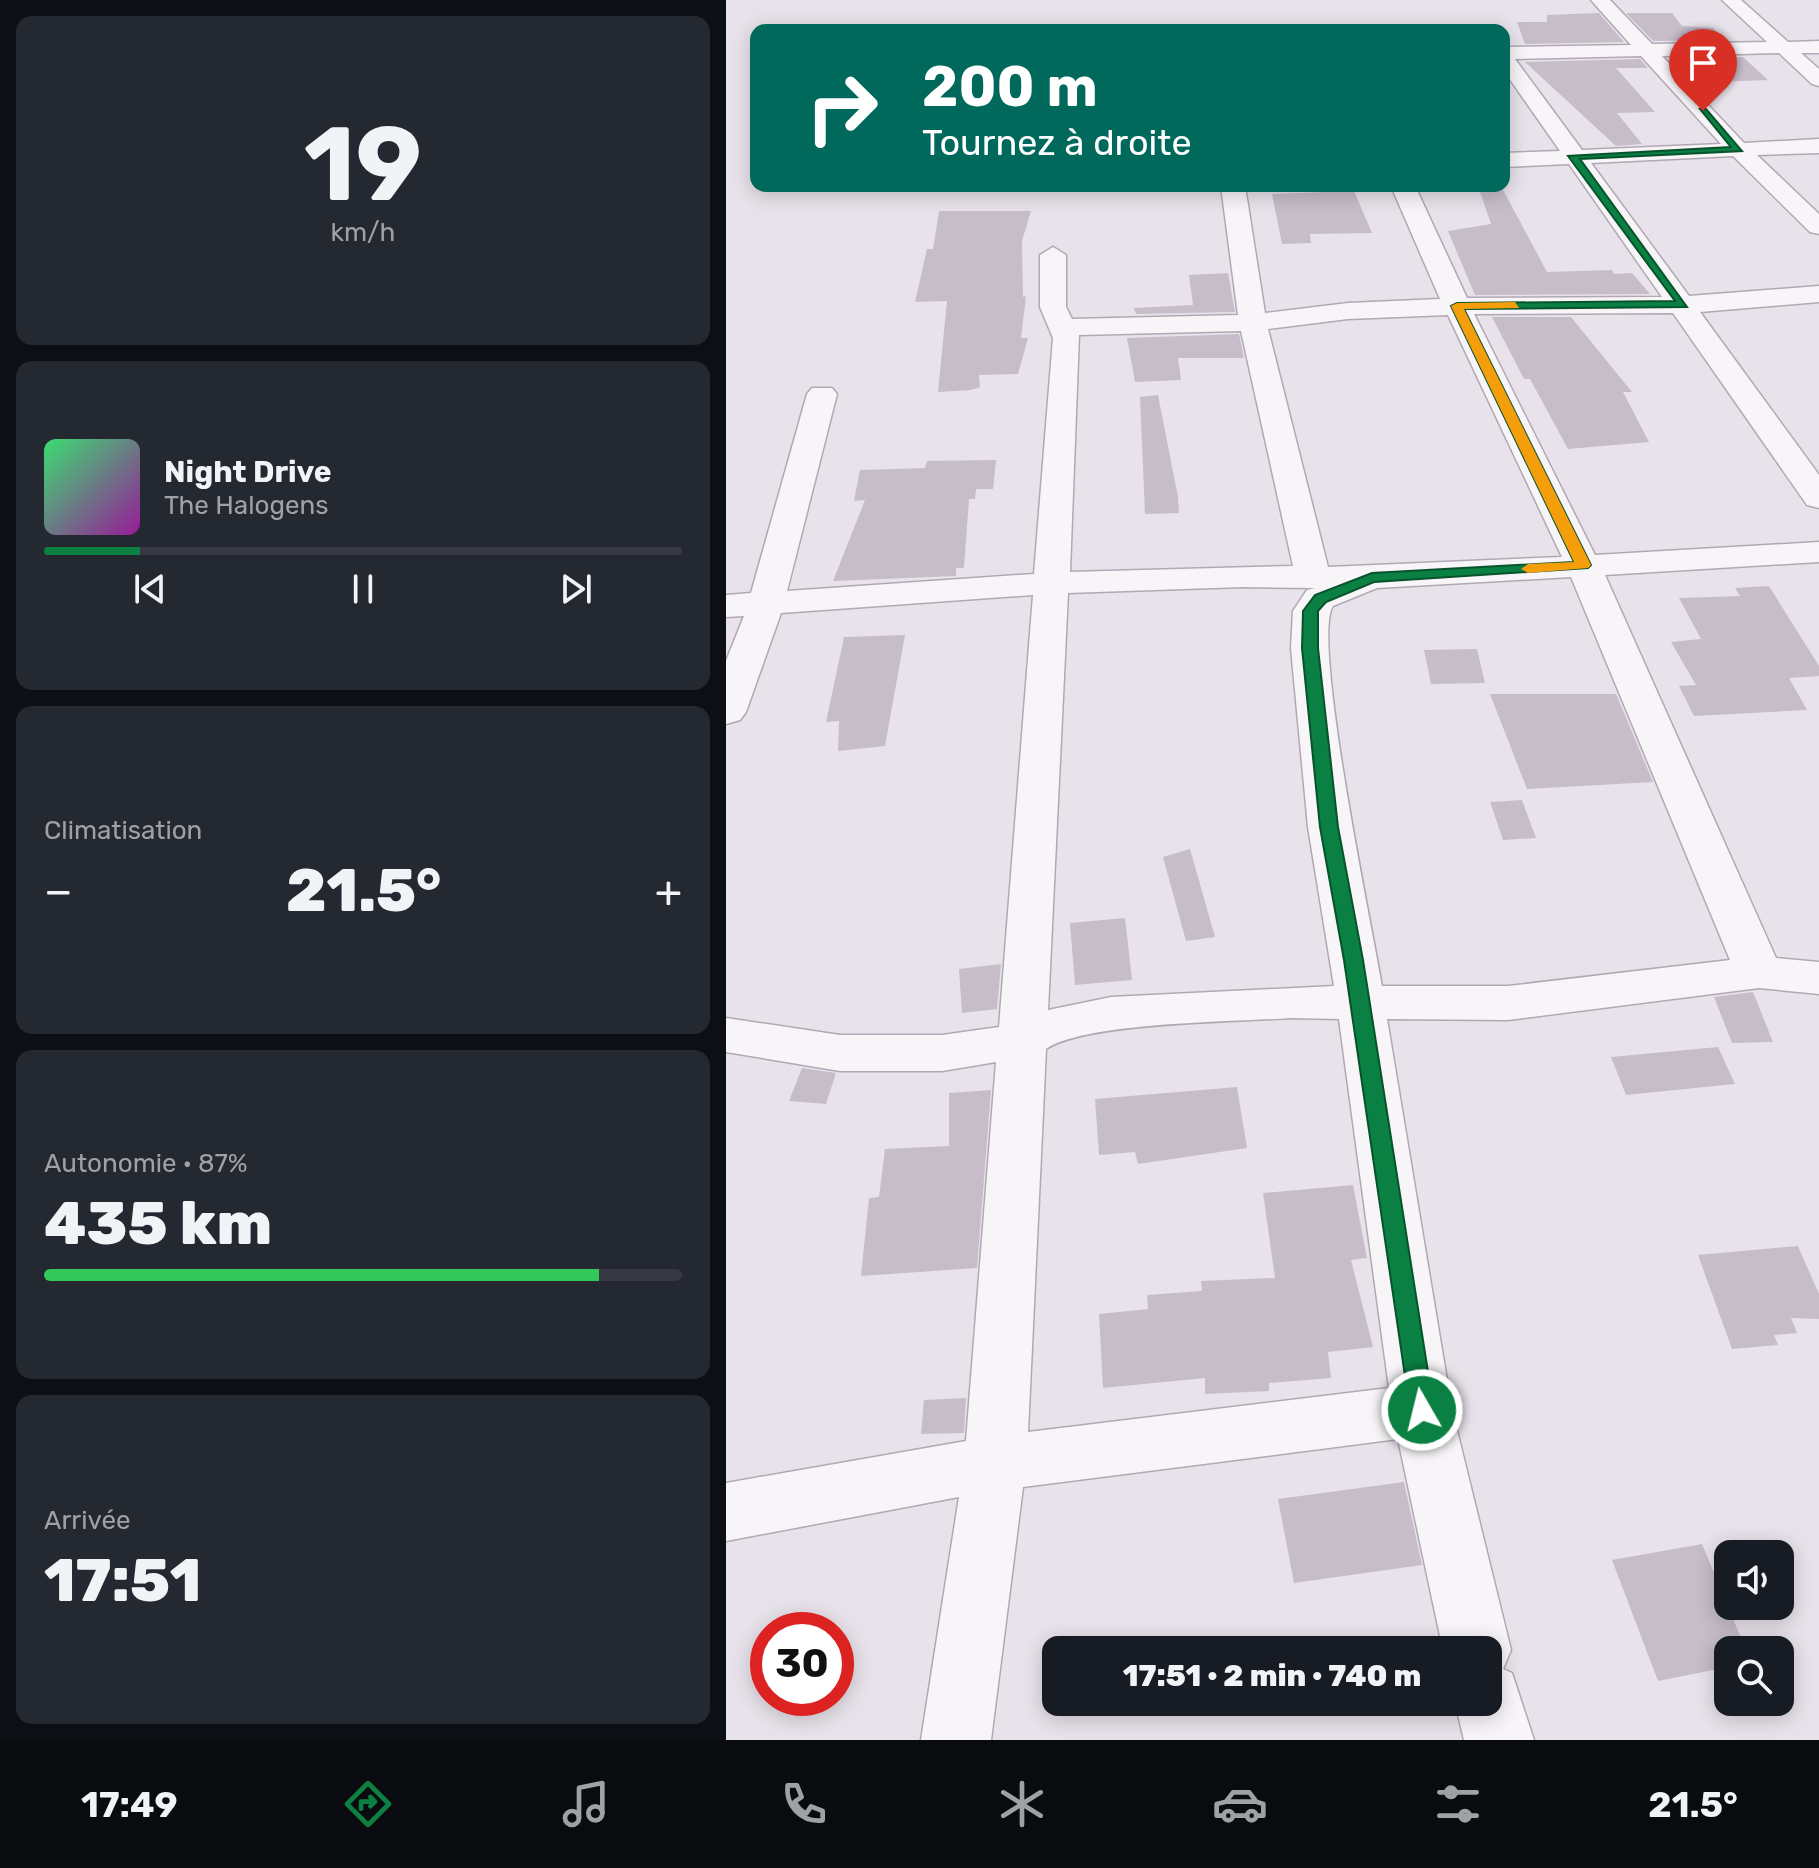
<!DOCTYPE html>
<html lang="fr">
<head>
<meta charset="utf-8">
<style>
	body { margin:0; font-family:Rubik,sans-serif; background:#242831; color:#f1f3f6; height:100vh; display:flex; flex-direction:column; font-size:30px; white-space:nowrap }
	* { box-sizing:border-box; margin:0 }
	p { font-size:26px; color:#9ea1a6 }
	.icon { flex:none; width:44px; height:44px; fill:none; stroke:currentColor; stroke-width:2; stroke-linecap:round; stroke-linejoin:round }
	.map { position:relative; flex:1; overflow:hidden }
	.side { display:flex; flex-direction:column; gap:16px; padding:16px; background:#0d0f14; width:726px }
	.side>* { flex:none }
	.banner { position:absolute; left:24px; top:24px; width:760px; height:168px; border-radius:16px; box-shadow:0 4px 20px #0003; background:#00695c; color:#fff; overflow:hidden }
	.fabs { position:absolute; left:988px; top:1540px; display:grid; gap:16px }
	.fabs a { display:grid; place-items:center; width:80px; height:80px; border-radius:16px; background:#171b24; box-shadow:0 4px 20px #0003; font-size:40px }
	.speed { position:absolute; left:24px; top:1612px; display:flex; gap:16px; font-size:40px; font-weight:700; text-align:center }
	.speed>* { display:grid; place-content:center; width:104px; height:104px; border-radius:50%; background:#171b24; box-shadow:0 4px 20px #0003; line-height:1 }
	.speed .limit { border:12px solid #d22; background:#fff; color:#111 }
	.pin { position:absolute; display:grid; place-items:center; width:68px; height:68px; color:#fff; margin:-82px -34px; border-radius:50% 50% 50% 0; rotate:-45deg; box-shadow:0 0 8px #0007 }
	.pin .icon { rotate:45deg }
	.me { position:absolute; width:88px; margin:-44px; rotate:352deg; stroke-linejoin:round; filter:drop-shadow(0 0 6px #0008) }
	.turn { display:flex; align-items:center; gap:28px; height:168px; padding:0 40px; font-size:36px }
	.turn .icon { width:104px; height:104px; stroke-width:2.5 }
	.turn b { display:block; font-size:56px; line-height:68px }
	.big { font-size:60px; font-weight:800; line-height:1.1 }
	.side .tile { flex:1; display:flex; flex-direction:column; justify-content:center; gap:12px; min-width:0; padding:0 28px; border-radius:16px; background:#242831 }
	.side .dial { align-items:center; gap:0 }
	.dial b { font-size:104px; line-height:1 }
	.song { display:flex; align-items:center; gap:24px }
	.cover { width:96px; height:96px; border-radius:12px; background:linear-gradient(135deg,hsl(140 70% 55%),hsl(300 70% 35%)) }
	.played { height:8px; border-radius:4px; background:linear-gradient(90deg,#0b8043 15%,#363941 15%) }
	.keys { display:flex; justify-content:space-around; direction:ltr }
	.heat { display:flex; justify-content:space-between; align-items:center; font-size:44px; direction:ltr }
	.charge { height:12px; border-radius:6px; background:linear-gradient(90deg,#34c759 87%,#363941 0) }
	.trip { position:absolute; left:316px; top:1636px; width:460px; height:80px; border-radius:16px; background:#171b24; box-shadow:0 4px 20px #0003; font-weight:800; line-height:80px; text-align:center }
	.dock { display:flex; height:128px; justify-content:space-around; align-items:center; background:#090b0e; color:#9ea1a6 }
	.dock .icon { width:56px; height:56px }
	.dock .active { color:#0b8043 }
	.dock b { font-size:36px; color:#f1f3f6 }
	main { display:flex; flex:1; min-height:0 }
	.map>svg:first-child { display:block }
	.building { fill:#c7bdc9 }
	.lines { fill:none; stroke-linecap:round; stroke-linejoin:round }
	.minor-casing { stroke:#b1a8b4; stroke-width:3 }
	.minor { fill:#f8f5f8; fill-rule:evenodd }
	.route { fill:#0b8043; stroke:#07532c; stroke-width:2 }
	.slow { fill:#f59e0b }
</style>
</head>
<body>
<main>
<section class="side">
<div class="tile dial"><b>19</b><p>km/h</p></div>
<div class="tile">
<div class="song"><i class="cover"></i><div><b>Night Drive</b><p>The Halogens</p></div></div>
<div class="played"></div>
<div class="keys"><svg class="icon" aria-label="previous" viewBox="0 0 24 24"><path d="M18 5L8 12l10 7zM5 5v14"/></svg><svg class="icon" aria-label="pause" viewBox="0 0 24 24"><path d="M8 5v14M16 5v14"/></svg><svg class="icon" aria-label="next" viewBox="0 0 24 24"><path d="M6 5l10 7-10 7zM19 5v14"/></svg></div>
</div>
<div class="tile"><p>Climatisation</p>
<div class="heat"><a>−</a><b class="big">21.5°</b><a>+</a></div>
</div>
<div class="tile"><p>Autonomie · 87%</p><b class="big">435 km</b><div class="charge"></div></div>
<div class="tile"><p>Arrivée</p><b class="big">17:51</b></div>
</section>
<div class="map">
<svg width="1093" height="1740" viewBox="0 0 1093 1740">
	<rect width="100%" height="100%" fill="#e8e2ea"/>
	<path class="building" d="M873,13L898,42L799,44L791,22H821V15Z
		M900,13H946L956,26L987,28L999,40L927,41Z
		M1017,57L1042,80L988,82L973,67H951L943,59Z
		M914,59L922,68H890L929,112L891,113L916,144L890,146L799,62Z
		M752,186H775L821,272L886,270L888,274L906,273L924,294L749,295L722,231L765,224Z
		M628,191L646,233L584,234L585,243L556,244L546,194Z
		M213,211H305L296,241L297,297L300,296L295,338H302L292,374L253,375L254,387L245,390L212,392L221,301L189,302L201,249H207Z
		M502,273L509,312L410,314L408,308L467,305L463,275Z
		M766,317H845L906,392H897L923,442L842,449L804,379H798Z
		M513,334L518,358H452L455,380L409,382L401,338Z
		M432,395L452,497L453,513L419,514L414,397Z
		M270,460L267,489H250L249,499H243L238,568H230V576L107,581L139,500L128,501L134,470L199,468L201,461Z
		M1043,586L1093,666V676L1063,678L1081,710L968,716L953,686L970,685L945,642L975,639L953,598L1014,596L1009,588Z
		M179,635L159,746L112,751L113,721L100,722L118,637Z
		M751,649L759,683L705,684L698,650Z
		M764,694H890L927,782L801,789Z
		M796,800L810,838L777,840L764,802Z
		M464,849L489,937L460,941L437,857Z
		M399,918L406,980L349,985L344,923Z
		M275,964L271,1009L236,1013L233,969Z
		M1027,992L1047,1042L1006,1043L988,997Z
		M992,1047L1009,1084L900,1095L885,1057Z
		M76,1068L110,1073L100,1104L63,1101Z
		M511,1087L521,1148L412,1164L409,1152L373,1155L369,1099Z
		M265,1090L251,1268L135,1276L143,1198L153,1197L159,1149L223,1146V1093Z
		M627,1185L641,1258L625,1260L647,1347L602,1352L605,1378L543,1383V1391L479,1394V1378L377,1388L373,1314L422,1309L421,1295L476,1291L475,1281L549,1278L537,1193Z
		M1072,1246L1093,1294V1319L1065,1318L1071,1333L1048,1335L1052,1345L1006,1349L972,1255Z
		M240,1398L238,1433L195,1434L198,1400Z
		M678,1482L696,1565L568,1583L552,1499Z
		M976,1544L1020,1650H1002V1667L932,1681L886,1560Z"/>
	<g class="lines">
		<defs>
			<path id="minor" d="M865,0H884L926,44L1041,42L996,0H1015L1062,42L1093,41V53H1075L1093,69V86L1086,84L1053,53L936,56L1018,143L1093,139V153L1031,155L1093,214V234L1084,232L1007,156L865,163L963,296L1093,286V302L974,312L1093,475V508L1081,505L947,313L748,314L869,555L1093,542V562L879,575L1050,958L1093,962V994L1033,988L782,1020L661,1019L726,1410L785,1650L777,1669L786,1673L808,1740H738L729,1702H762V1650H717L672,1439L297,1487L265,1740H195L233,1497L0,1541V1483L240,1441L270,1062L216,1071H114L0,1052V1018L114,1035H216L273,1027L307,595L55,613L20,712L14,720L0,724V661L18,616L0,617V595L25,593L81,394L86,388H106L111,394L61,591L308,574L327,338L314,307V255L327,247L340,255V307L346,319L512,315L495,186H519L539,313L622,303L714,299L665,186H689L741,298L936,297L843,164L778,167V153L834,151L778,71V47L905,45ZM915,56L995,144L856,150L789,59ZM722,315L836,557L602,567L542,329L622,319ZM515,331L567,566L344,572L353,335ZM845,577L1004,960L782,986H656C647,931 585,638 607,606L651,588ZM516,587L589,588L581,590L567,611L565,648L582,827L608,986L385,997L322,1010L342,593ZM565,1018L613,1019L663,1388L302,1432L320,1049C360,1022 511,1022 565,1018Z"/>
		</defs>
		<use href="#minor" class="minor-casing"/>
		<use href="#minor" class="minor"/>
	</g>
	<path class="route" d="M974,109H980L1016,151L854,159L961,307L738,309L865,565L862,568L648,582L600,602L592,611V648L612,827L637,960L708,1410L705,1418L696,1421L687,1418L684,1410L618,960L594,827L576,648L577,611L589,595L646,573L848,562L725,306L731,303L949,301L842,156L1005,147Z"/>
	<path class="slow" d="M789,302L793,308L738,309L865,565L862,568L802,573L795,569L802,564L848,562L725,306L731,303Z"/>
</svg>
<div class="fabs">
<a><svg class="icon" aria-label="sound" viewBox="0 0 24 24"><path d="M4 9h4l5-4v14l-5-4H4zM17 9q2 3 0 6"/></svg></a>
<a><svg class="icon" aria-label="search" viewBox="0 0 24 24"><circle cx="10" cy="10" r="6"/><path d="M15 15l6 6"/></svg></a>
</div>
<div class="speed"><div class="limit">30</div></div>
<div class="pin" style="left:977px;top:111px;background:#d93025"><svg class="icon" aria-label="arrive" viewBox="0 0 24 24"><path d="M6 21V4h12l-3 4 3 4H6"/></svg></div>
<svg class="me" style="left:696px;top:1410px" viewBox="-20 -20 40 40"><circle r="17" fill="#0b8043" stroke="#fff" stroke-width="3"/><path d="M0-11L8 9 0 5-8 9z" fill="#fff"/></svg>
<div class="trip">17:51 · 2 min · 740 m</div>
<div class="banner">
<div class="turn"><svg class="icon" aria-label="right" viewBox="0 0 24 24"><path d="M7 20v-9h11M14 6l5 5-5 5"/></svg><div><b>200 m</b>Tournez à droite</div></div>
</div>
</div>
</main>
<nav class="dock">
<b>17:49</b>
<svg class="icon active" aria-label="directions" viewBox="0 0 24 24"><path d="M12 3l9 9-9 9-9-9zM9 14v-3h6M13 9l2 2-2 2"/></svg>
<svg class="icon" aria-label="music" viewBox="0 0 24 24"><path d="M9 18V5l10-2v13"/><circle cx="6" cy="18" r="3"/><circle cx="16" cy="16" r="3"/></svg>
<svg class="icon" aria-label="phone" viewBox="0 0 24 24"><path d="M5 4h4l2 5-3 2q2 4 5 5l2-3 5 2v4C11 20 4 13 5 4z"/></svg>
<svg class="icon" aria-label="climate" viewBox="0 0 24 24"><path d="M12 3v18M4 7l16 10M4 17L20 7"/></svg>
<svg class="icon" aria-label="car" viewBox="0 0 24 24"><path d="M5 17H2v-5l4-1 3-4h7l3 4 3 1v5h-3M9 17h6M6 11h13"/><circle cx="7" cy="17" r="2"/><circle cx="17" cy="17" r="2"/></svg>
<svg class="icon" aria-label="filters" viewBox="0 0 24 24"><path d="M4 7h16M4 17h16"/><circle cx="9" cy="7" r="2"/><circle cx="15" cy="17" r="2"/></svg>
<b>21.5°</b>
</nav>
</body>
</html>
